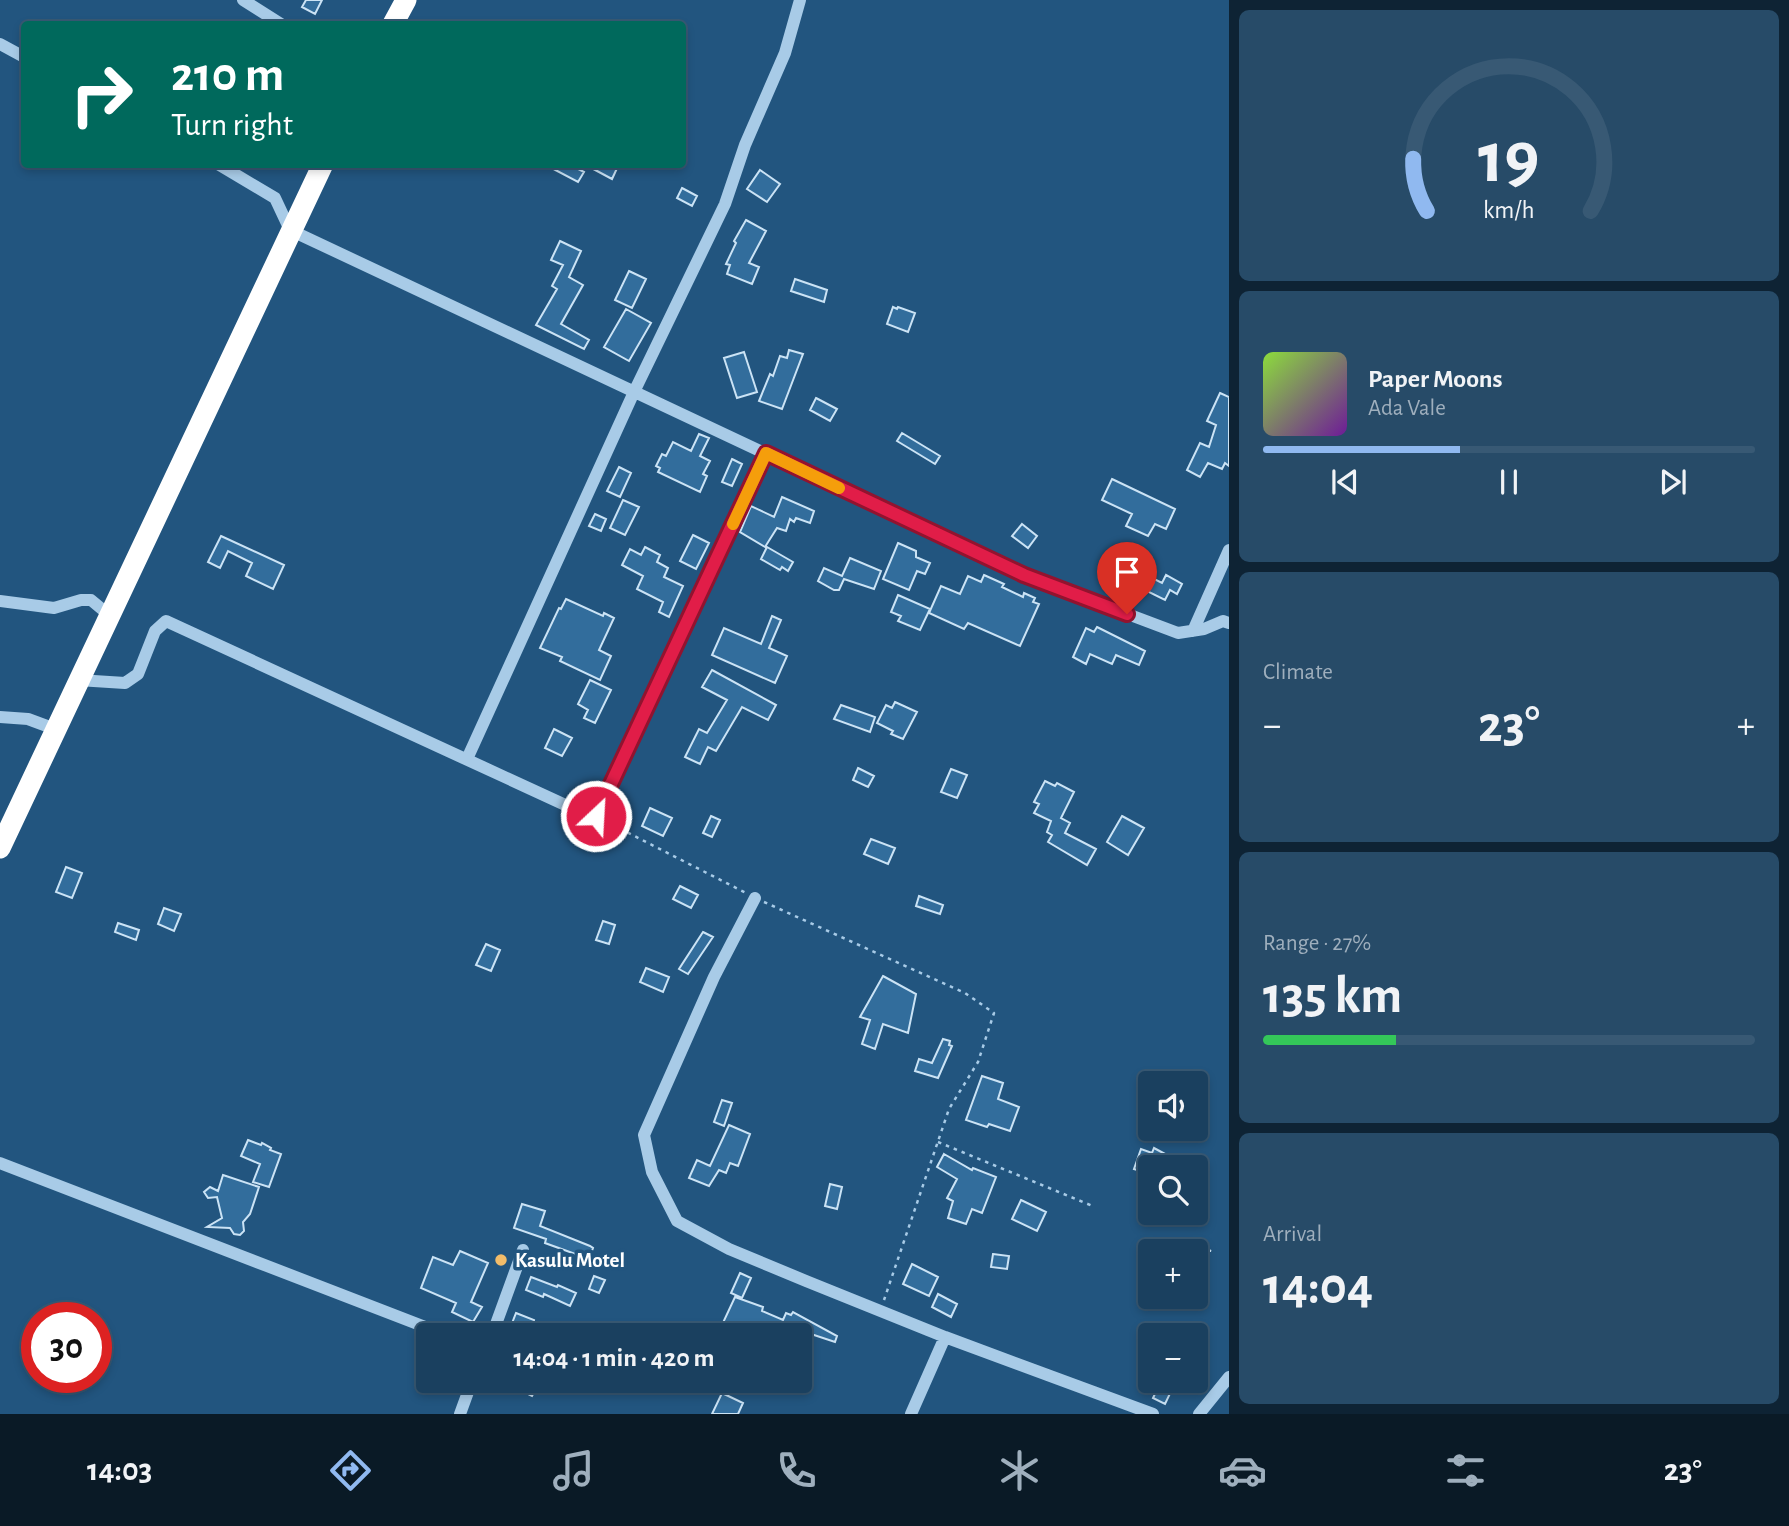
<!DOCTYPE html>
<html lang="en">
<head>
<meta charset="utf-8">
<style>
	body { margin:0; font-family:"Alegreya Sans",sans-serif; background:#274b68; color:#f1f3f6; height:100vh; display:flex; flex-direction:column; font-size:26px; white-space:nowrap }
	* { box-sizing:border-box; margin:0 }
	p { font-size:23px; color:#9fafbd }
	.icon { flex:none; width:38px; height:38px; fill:none; stroke:currentColor; stroke-width:2; stroke-linecap:round; stroke-linejoin:round }
	.map { position:relative; flex:1; overflow:hidden }
	.side { display:flex; flex-direction:column; gap:10px; padding:10px; background:#0e2334; width:560px }
	.side>* { flex:none }
	.top-card { position:absolute; left:21px; top:21px; width:665px; height:147px; border-radius:7px; box-shadow:0 4px 10px #0003,0 0 0 2px #385974; background:#00695c; color:#fff; overflow:hidden }
	.fabs { position:absolute; left:1138px; top:1071px; display:grid; gap:14px }
	.fabs a { display:grid; place-items:center; width:70px; height:70px; border-radius:7px; background:#1a405f; box-shadow:0 4px 10px #0003,0 0 0 2px #385974; font-size:35px }
	.speed { position:absolute; left:21px; top:1302px; display:flex; gap:14px; font-size:35px; font-weight:700; text-align:center }
	.speed>* { display:grid; place-content:center; width:91px; height:91px; border-radius:50%; background:#1a405f; box-shadow:0 4px 10px #0003,0 0 0 2px #385974; line-height:1 }
	.speed .limit { border:10px solid #d22; background:#fff; color:#111 }
	.pin { position:absolute; display:grid; place-items:center; width:60px; height:60px; color:#fff; margin:-72px -30px; border-radius:50% 50% 50% 0; rotate:-45deg; box-shadow:0 0 7px #0007 }
	.pin .icon { rotate:45deg }
	.me { position:absolute; width:77px; margin:-38px; rotate:25deg; stroke-linejoin:round; filter:drop-shadow(0 0 5px #0008) }
	.turn { display:flex; align-items:center; gap:24px; height:147px; padding:0 35px; font-size:32px }
	.turn .icon { width:91px; height:91px; stroke-width:2.5 }
	.turn b { display:block; font-size:49px; line-height:60px }
	.big { font-size:52px; font-weight:600; line-height:1.1 }
	.side .tile { flex:1; display:flex; flex-direction:column; justify-content:center; gap:10px; min-width:0; padding:0 24px; border-radius:10px; background:#274b68 }
	.side .dial { align-items:center; gap:0 }
	.dial svg { height:182px; overflow:visible; fill:none; stroke:#385974; stroke-width:7; stroke-linecap:round; text-anchor:middle }
	.dial text { fill:#f1f3f6; stroke:none }
	.song { display:flex; align-items:center; gap:21px }
	.cover { width:84px; height:84px; border-radius:10px; background:linear-gradient(135deg,hsl(90 70% 55%),hsl(280 70% 35%)) }
	.played { height:7px; border-radius:4px; background:linear-gradient(90deg,#90b9f0 40%,#385974 40%) }
	.keys { display:flex; justify-content:space-around; direction:ltr }
	.heat { display:flex; justify-content:space-between; align-items:center; font-size:38px; direction:ltr }
	.charge { height:10px; border-radius:5px; background:linear-gradient(90deg,#34c759 27%,#385974 0) }
	.trip { position:absolute; left:416px; top:1323px; width:396px; height:70px; border-radius:7px; background:#1a405f; box-shadow:0 4px 10px #0003,0 0 0 2px #385974; font-weight:600; line-height:70px; text-align:center }
	.dock { display:flex; height:112px; justify-content:space-around; align-items:center; background:#0a1a26; color:#9fafbd }
	.dock .icon { width:49px; height:49px }
	.dock .current { color:#90b9f0 }
	.dock b { font-size:32px; color:#f1f3f6 }
	main { display:flex; flex:1; min-height:0 }
	.map>svg:first-child { display:block }
	.building { fill:#326d9c; stroke:#cbe3f5; stroke-width:2 }
	.lines { fill:none; stroke-linecap:round; stroke-linejoin:round }
	.path { stroke:#a8cbe7; stroke-width:2.5; stroke-dasharray:3.5 5; stroke-linecap:butt }
	.minor { stroke:#a8cbe7; stroke-width:12 }
	.highway { stroke:#fff; stroke-width:21 }
	.route-casing { stroke:#92132f; stroke-width:18 }
	.route { stroke:#e11d48; stroke-width:12 }
	.slow { stroke:#f59e0b; stroke-width:12 }
	.poi-dot { fill:#f2bc6a; stroke:#22557f; stroke-width:2.5 }
	.labels { text-anchor:middle; dominant-baseline:central; stroke-width:7; stroke-linejoin:round; paint-order:stroke }
	.poi-label { font-size:21px; font-weight:bold; fill:#fff; stroke:#22557f; text-anchor:start }
</style>
</head>
<body>
<main>
<div class="map">
<svg width="1229" height="1414" viewBox="0 0 1229 1414">
	<rect width="100%" height="100%" fill="#22557f"/>
	<path class="building" d="M306,0H322L315,14L302,7Z
		M544,164H569L584,172L578,182Z
		M584,164H619L612,179Z
		M760,170L780,184L767,202L747,189Z
		M682,188L697,196L692,206L677,198Z
		M746,220L766,231L749,263L759,267L752,284L727,274L730,265L726,264L736,243L734,241Z
		M560,241L581,251L569,277L583,285L561,324L589,340L584,349L536,325L557,289L552,286L563,265L551,260Z
		M629,271L646,279L632,308L615,300Z
		M795,279L827,290L824,302L791,291Z
		M893,307L897,309L898,307L915,313L908,332L887,324Z
		M626,309L651,323L629,361L604,347Z
		M789,350L803,354L782,409L759,401L770,374L773,376L780,356L787,358Z
		M744,352L757,392L737,398L724,358Z
		M1220,393L1229,397V466L1225,463L1222,469L1208,463L1200,477L1187,470L1200,443L1209,447L1216,425L1207,421Z
		M816,398L837,409L830,421L810,410Z
		M902,433L940,456L935,464L897,441Z
		M699,434L709,438L700,456L710,461L703,474L707,476L700,492L658,472L660,468L656,466L662,454L666,456L673,442L691,451Z
		M732,459L742,464L732,486L722,482Z
		M619,467L631,473L620,497L607,491Z
		M1112,479L1175,509L1166,529L1155,524L1148,536L1126,526L1132,514L1102,500Z
		M782,497L814,511L810,523L796,518L794,522L790,519L786,531L777,528L765,547L740,532L751,506L774,517Z
		M623,500L639,507L625,535L610,528Z
		M595,514L606,519L601,531L589,526Z
		M1022,524L1037,536L1028,548L1012,536Z
		M693,535L709,543L696,569L680,561Z
		M221,536L284,565L273,589L246,576L252,563L228,551L220,568L208,562Z
		M898,543L916,551V557L930,563L925,574L917,571L909,590L883,579Z
		M645,547L660,555L657,562L668,568L664,577L683,586L669,617L659,612L663,602L637,589L643,576L622,565L630,549L641,555Z
		M767,547L793,562L788,571L782,567L780,570L761,559Z
		M1133,549L1151,557L1144,574L1162,583L1166,575L1182,584L1177,594L1170,590L1165,600L1137,586L1135,589L1125,584L1128,580L1117,575Z
		M850,558L881,571L874,589L844,579L839,590H834L818,581L824,568L842,576Z
		M984,575L1004,584L1002,587L1023,597L1024,593L1035,598L1033,602L1039,604L1020,646L968,623L964,629L929,613L941,586L960,594L968,576L981,582Z
		M898,595L930,609L920,630L898,621L901,616L891,612Z
		M566,599L603,616L604,613L614,618L599,650L611,656L600,680L560,661L562,657L540,648L559,608L561,609Z
		M772,616L781,620L769,648L787,656L775,683L712,655L724,628L761,644Z
		M1097,627L1145,651L1139,665L1116,655L1112,664L1090,654L1086,664L1073,657L1086,628L1094,632Z
		M712,670L776,705L768,720L742,707L716,751L708,747L700,764L685,757L699,729L707,733L727,700L702,687Z
		M590,680L611,690L595,723L584,718L588,710L578,704Z
		M895,702L917,712L903,739L891,734L893,731L877,723L886,705L892,708Z
		M841,705L875,717L870,732L834,719Z
		M554,729L572,738L562,756L545,748Z
		M858,768L874,776L868,787L853,780Z
		M951,769L967,775L957,798L941,792Z
		M1045,781L1055,786L1057,783L1074,792L1061,818L1070,823L1065,833L1096,849L1087,865L1048,842L1052,835L1047,832L1051,821L1034,813L1039,804L1034,802Z
		M650,808L672,818L663,836L642,826Z
		M711,816L720,820L712,837L703,833Z
		M1122,816L1144,828L1128,855L1107,842Z
		M871,839L895,848L888,864L864,854Z
		M66,867L82,873L72,898L56,892Z
		M680,886L698,895L691,908L673,899Z
		M919,896L943,905L940,914L916,906Z
		M164,908L181,914L174,931L158,924Z
		M603,921L615,925L609,944L596,940Z
		M118,923L139,930L136,940L115,932Z
		M703,932L713,937L688,974L679,969Z
		M486,944L500,950L491,971L476,965Z
		M646,968L669,977L663,992L640,982Z
		M883,976L916,994L908,1033L883,1024L875,1049L862,1044L870,1020L860,1017Z
		M943,1039L950,1041L949,1045L952,1046L938,1078L915,1071L919,1059L932,1063Z
		M982,1076L1003,1083L998,1099L1019,1107L1010,1131L989,1124L987,1127L966,1120Z
		M722,1100L732,1103L724,1126L714,1122Z
		M729,1125L750,1134L738,1166L730,1163L726,1173L719,1170L709,1186L689,1178L697,1160L710,1166Z
		M248,1140L261,1145L262,1143L271,1148L270,1150L281,1154L269,1187L253,1182L260,1164L241,1156Z
		M1154,1148L1189,1167H1150V1174L1134,1169L1141,1149L1152,1153Z
		M944,1154L972,1170L973,1168L996,1177L982,1213L972,1209L966,1224L948,1218L953,1201L947,1198L957,1179L937,1167Z
		M223,1175L259,1187L250,1214L243,1222L244,1231L240,1235L234,1234L230,1228L207,1227L222,1218L217,1197L208,1198L204,1192L210,1187L218,1191Z
		M830,1184L842,1187L837,1209L825,1206Z
		M1021,1200L1046,1212L1037,1231L1012,1219Z
		M522,1204L545,1211L540,1226L590,1246L593,1248L589,1259L545,1243L546,1239L514,1228Z
		M1184,1239L1211,1251H1178Z
		M460,1251L488,1263L471,1302L482,1307L473,1322L452,1312L456,1303L421,1288L433,1257L453,1265Z
		M993,1254L1009,1256L1007,1269L991,1267Z
		M912,1264L938,1277L929,1296L903,1284Z
		M740,1273L751,1278L742,1298L731,1293Z
		M594,1276L605,1280L599,1293L589,1289Z
		M531,1277L557,1287L558,1285L576,1293L570,1306L544,1294L543,1297L526,1290Z
		M938,1294L957,1304L951,1317L932,1307Z
		M735,1297L763,1307L762,1311L783,1320L786,1313L791,1315L793,1312L837,1336L835,1342L808,1333L803,1342L800,1340V1335H789L767,1324L762,1335H747L731,1329L730,1332L721,1327Z
		M516,1313L534,1320L533,1324L560,1335H522L509,1331Z
		M501,1381H533L539,1383L532,1396Z
		M1161,1381H1176L1165,1404L1153,1398Z
		M722,1393L743,1403L738,1414H712Z"/>
	<g class="lines">
		<path class="path" d="M605,821L746,893
			M764,902L965,993L994,1013L978,1062L949,1109L884,1300
			M938,1142L1095,1207"/>
		<path class="minor" d="M243,0L281,24
			M0,44L24,57
			M218,164L275,198L290,230L1024,575L1178,633L1204,629L1223,621L1229,623
			M0,601L54,608L81,600H91L109,615
			M1193,631L1229,550
			M78,680L125,683L138,674L155,631L166,621L587,815L596,816L766,453
			M0,717L28,719L55,729
			M467,759L634,392L725,204L745,145L785,53L800,0
			M755,898L714,977L644,1135L652,1172L677,1221L729,1249L806,1281L945,1337L1153,1414
			M0,1163L446,1335
			M492,1335L523,1250
			M460,1414L472,1381
			M911,1414L945,1337
			M1199,1414L1229,1377"/>
		<path class="highway" d="M393,24L406,0
			M0,848L323,164"/>
	</g>
	<g class="lines">
		<defs>
			<path id="route" d="M596,816L766,453L1024,575L1127,614"/>
		</defs>
		<use href="#route" class="route-casing"/>
		<use href="#route" class="route"/>
		<path class="slow" d="M733,524L766,453L839,488"/>
	</g>
	<circle class="poi-dot" cx="501" cy="1260" r="7"/>
	<g class="labels">
		<g class="poi-label">
			<text x="515" y="1260">Kasulu Motel</text>
		</g>
	</g>
</svg>
<div class="fabs">
<a><svg class="icon" aria-label="sound" viewBox="0 0 24 24"><path d="M4 9h4l5-4v14l-5-4H4zM17 9q2 3 0 6"/></svg></a>
<a><svg class="icon" aria-label="search" viewBox="0 0 24 24"><circle cx="10" cy="10" r="6"/><path d="M15 15l6 6"/></svg></a>
<a>+</a>
<a>−</a>
</div>
<div class="speed"><div class="limit">30</div></div>
<div class="pin" style="left:1127px;top:614px;background:#d93025"><svg class="icon" aria-label="arrive" viewBox="0 0 24 24"><path d="M6 21V4h12l-3 4 3 4H6"/></svg></div>
<svg class="me" style="left:596px;top:816px" viewBox="-20 -20 40 40"><circle r="17" fill="#e11d48" stroke="#fff" stroke-width="3"/><path d="M0-11L8 9 0 5-8 9z" fill="#fff"/></svg>
<div class="trip">14:04 · 1 min · 420 m</div>
<div class="top-card">
<div class="turn"><svg class="icon" aria-label="right" viewBox="0 0 24 24"><path d="M7 20v-9h11M14 6l5 5-5 5"/></svg><div><b>210 m</b>Turn right</div></div>
</div>
</div>
<section class="side">
<div class="tile dial"><svg viewBox="0 0 100 80">
<path d="M14 69A42 42 0 1 1 86 69"/>
<path d="M14 69A42 42 0 0 1 8 46" stroke="#90b9f0"/>
<text x="50" y="56" font-size="32" font-weight="700">19</text>
<text x="50" y="72" font-size="11">km/h</text>
</svg></div>
<div class="tile">
<div class="song"><i class="cover"></i><div><b>Paper Moons</b><p>Ada Vale</p></div></div>
<div class="played"></div>
<div class="keys"><svg class="icon" aria-label="previous" viewBox="0 0 24 24"><path d="M18 5L8 12l10 7zM5 5v14"/></svg><svg class="icon" aria-label="pause" viewBox="0 0 24 24"><path d="M8 5v14M16 5v14"/></svg><svg class="icon" aria-label="next" viewBox="0 0 24 24"><path d="M6 5l10 7-10 7zM19 5v14"/></svg></div>
</div>
<div class="tile"><p>Climate</p>
<div class="heat"><a>−</a><b class="big">23°</b><a>+</a></div>
</div>
<div class="tile"><p>Range · 27%</p><b class="big">135 km</b><div class="charge"></div></div>
<div class="tile"><p>Arrival</p><b class="big">14:04</b></div>
</section>
</main>
<nav class="dock">
<b>14:03</b>
<svg class="icon current" aria-label="directions" viewBox="0 0 24 24"><path d="M12 3l9 9-9 9-9-9zM9 14v-3h6M13 9l2 2-2 2"/></svg>
<svg class="icon" aria-label="music" viewBox="0 0 24 24"><path d="M9 18V5l10-2v13"/><circle cx="6" cy="18" r="3"/><circle cx="16" cy="16" r="3"/></svg>
<svg class="icon" aria-label="phone" viewBox="0 0 24 24"><path d="M5 4h4l2 5-3 2q2 4 5 5l2-3 5 2v4C11 20 4 13 5 4z"/></svg>
<svg class="icon" aria-label="climate" viewBox="0 0 24 24"><path d="M12 3v18M4 7l16 10M4 17L20 7"/></svg>
<svg class="icon" aria-label="car" viewBox="0 0 24 24"><path d="M5 17H2v-5l4-1 3-4h7l3 4 3 1v5h-3M9 17h6M6 11h13"/><circle cx="7" cy="17" r="2"/><circle cx="17" cy="17" r="2"/></svg>
<svg class="icon" aria-label="filters" viewBox="0 0 24 24"><path d="M4 7h16M4 17h16"/><circle cx="9" cy="7" r="2"/><circle cx="15" cy="17" r="2"/></svg>
<b>23°</b>
</nav>
</body>
</html>
